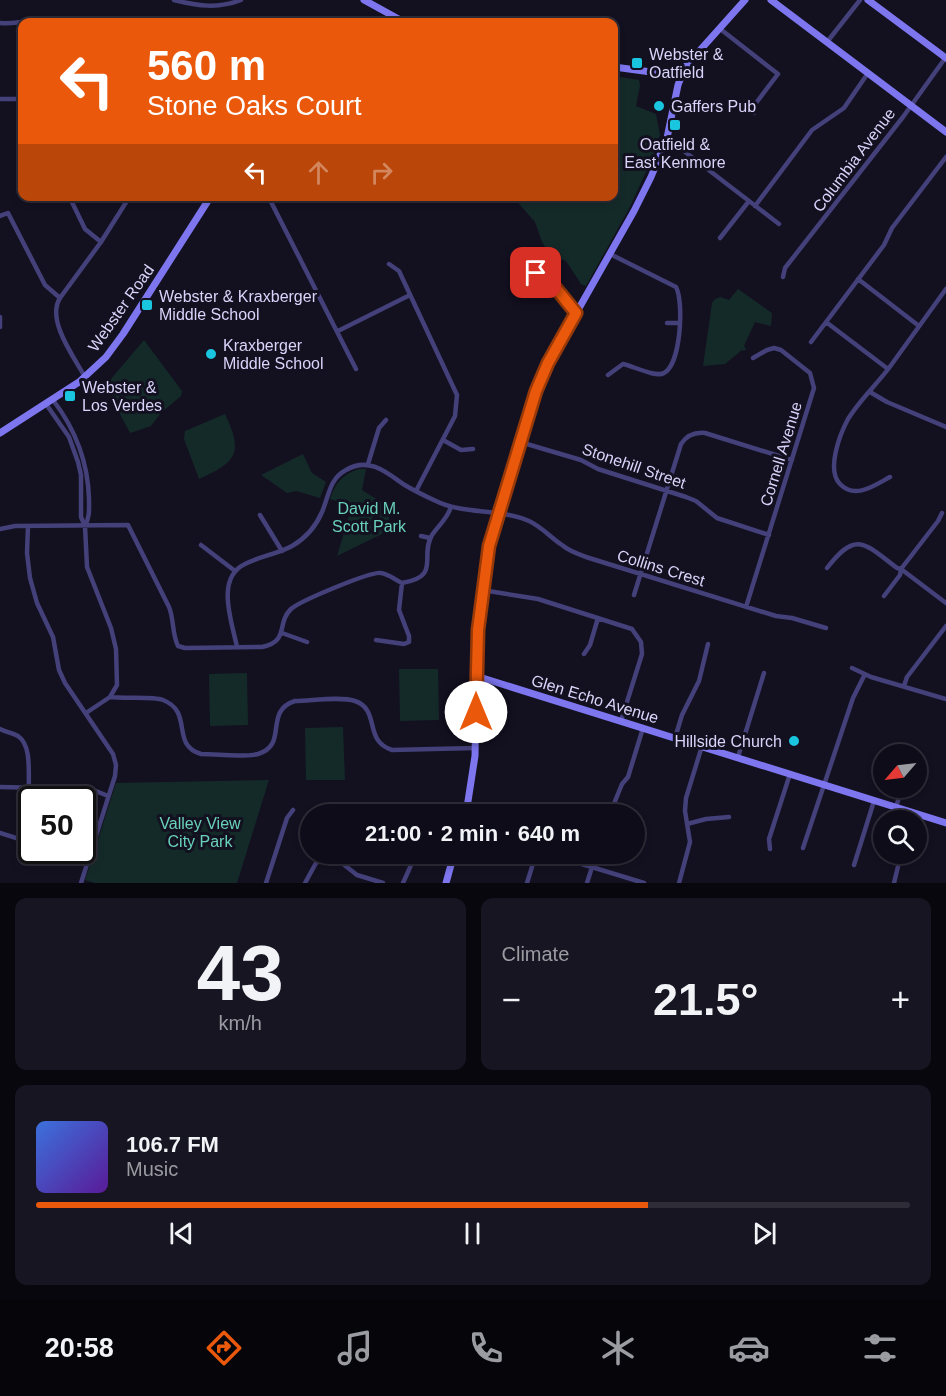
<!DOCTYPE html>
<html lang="en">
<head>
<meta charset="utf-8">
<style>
	body { margin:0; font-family:Helvetica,sans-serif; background:#171521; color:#f1f3f6; height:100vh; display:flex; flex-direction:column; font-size:22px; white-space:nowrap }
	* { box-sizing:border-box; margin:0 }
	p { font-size:20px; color:#9b9ba2 }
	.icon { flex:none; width:33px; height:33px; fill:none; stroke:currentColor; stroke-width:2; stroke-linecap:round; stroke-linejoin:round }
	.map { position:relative; height:883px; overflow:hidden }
	.sheet { display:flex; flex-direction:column; gap:15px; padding:15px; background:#08070d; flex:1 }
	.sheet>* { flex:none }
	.guide { position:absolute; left:18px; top:18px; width:600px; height:183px; border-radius:12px; box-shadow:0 3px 9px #0003,0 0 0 2px #2e2c37; background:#ea580c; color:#fff; overflow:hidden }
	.needle { width:39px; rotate:242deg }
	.fabs { position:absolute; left:873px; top:744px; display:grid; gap:12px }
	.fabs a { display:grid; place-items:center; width:54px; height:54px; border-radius:50%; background:#0e0c18; box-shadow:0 3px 9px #0003,0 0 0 2px #2e2c37; font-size:30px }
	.speed { position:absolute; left:18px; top:786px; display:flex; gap:12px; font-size:30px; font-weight:700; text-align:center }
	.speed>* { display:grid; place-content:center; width:78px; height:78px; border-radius:50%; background:#0e0c18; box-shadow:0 3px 9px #0003,0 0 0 2px #2e2c37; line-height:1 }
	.speed .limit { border:3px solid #111; border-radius:9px; background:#fff; color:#111 }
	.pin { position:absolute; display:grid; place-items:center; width:51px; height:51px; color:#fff; margin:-26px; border-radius:12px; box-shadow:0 3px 9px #0006 }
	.me { position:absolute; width:66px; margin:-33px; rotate:0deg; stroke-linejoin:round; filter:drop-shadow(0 0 4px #0008) }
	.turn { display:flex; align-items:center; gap:21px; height:126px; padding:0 30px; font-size:27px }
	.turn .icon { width:78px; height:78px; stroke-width:2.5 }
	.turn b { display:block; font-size:42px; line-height:51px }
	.lanes { display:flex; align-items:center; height:57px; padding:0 30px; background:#0003; justify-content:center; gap:30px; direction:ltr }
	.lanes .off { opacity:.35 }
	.big { font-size:45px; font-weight:800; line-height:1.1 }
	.sheet .card { flex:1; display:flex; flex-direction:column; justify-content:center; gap:9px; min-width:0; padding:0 21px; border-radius:12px; background:#171521 }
	.sheet .dial { align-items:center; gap:0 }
	.dial b { font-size:78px; line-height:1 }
	.song { display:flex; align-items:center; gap:18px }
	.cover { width:72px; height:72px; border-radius:9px; background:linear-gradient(135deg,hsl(220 70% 55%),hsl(270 70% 35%)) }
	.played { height:6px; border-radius:3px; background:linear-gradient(90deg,#ea580c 70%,#2e2c37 70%) }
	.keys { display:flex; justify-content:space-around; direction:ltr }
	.heat { display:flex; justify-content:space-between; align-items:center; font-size:33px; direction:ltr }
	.sheet .tiles { flex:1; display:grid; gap:15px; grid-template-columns:1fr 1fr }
	.card:last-child { grid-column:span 2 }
	.trip { position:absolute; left:300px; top:804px; width:345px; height:60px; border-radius:30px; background:#0e0c18; box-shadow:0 3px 9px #0003,0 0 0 2px #2e2c37; font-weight:800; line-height:60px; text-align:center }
	.menu { display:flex; height:96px; justify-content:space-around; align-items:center; background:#06050a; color:#9b9ba2 }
	.menu .icon { width:42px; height:42px }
	.menu .selected { color:#ea580c }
	.menu b { font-size:27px; color:#f1f3f6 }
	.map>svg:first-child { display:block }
	.green { fill:#142a29 }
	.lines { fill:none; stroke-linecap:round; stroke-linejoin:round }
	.street { stroke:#44407a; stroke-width:4.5 }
	.secondary { stroke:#7d76ef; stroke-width:7 }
	.route-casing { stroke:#983908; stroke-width:15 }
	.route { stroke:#ea580c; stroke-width:10 }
	.poi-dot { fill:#1ac5e0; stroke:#131020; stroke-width:2 }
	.labels { text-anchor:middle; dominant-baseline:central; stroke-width:6; stroke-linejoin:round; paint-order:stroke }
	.poi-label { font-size:16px; fill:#dad4fa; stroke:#131020; text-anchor:start }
	.street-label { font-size:16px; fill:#dad4fa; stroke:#131020 }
	.park-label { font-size:16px; fill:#69d1bb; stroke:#131020 }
</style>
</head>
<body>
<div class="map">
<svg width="946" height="883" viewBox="0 0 946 883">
	<rect width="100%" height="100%" fill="#131020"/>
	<path class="green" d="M614,76L639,80L640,86L636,106L656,114L660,135L657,142L659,143L630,207L586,286L581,284L566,261L550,255L542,242L535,222L513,197L614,196Z
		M738,289L772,313L771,326L755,322L744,346L746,349L744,351L742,350L725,364L703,366L712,303L715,299L720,297L729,300Z
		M144,340L182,391L181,396L161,413L151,426L130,433L105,386Z
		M225,414C243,452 238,462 199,479L184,439L185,431Z
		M303,454L312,473L326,482L320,498L296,491L287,493L261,475Z
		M359,469H366L362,490L391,508L386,532L337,556L352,506L330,499C335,483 343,474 359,469Z
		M438,669L439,720L400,721L399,669Z
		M247,673L248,725L210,726L209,674Z
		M343,727L345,780H306L305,728Z
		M269,780L237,883H95L85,880L116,783Z"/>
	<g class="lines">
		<path class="street" d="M174,0C198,6 218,9 241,0
			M0,23C15,25 25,19 41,22
			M719,28L778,74L756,103L754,113
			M827,42L860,0
			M0,99H22
			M667,138L779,224
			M69,196L85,229L101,242
			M268,196L356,369
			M755,206L812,130L844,108L868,73
			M0,216L8,213L45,285L60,298
			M720,238L749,201
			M389,264L399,271L457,395L455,416L416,491
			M536,273L546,276L576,313
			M783,277L785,268L903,117L946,57
			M858,279L919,326
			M0,317V327
			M826,322L888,369
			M667,323H680
			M338,331L410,295
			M811,342L884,245L892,228L946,157
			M608,375L623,364C633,366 656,378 664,373C681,364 684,302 676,287L610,254
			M85,377C74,357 46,320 60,298L101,242L130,196
			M870,392L887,402L946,427
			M53,400C76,430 88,461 89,499C89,510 90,516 85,526
			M46,404L69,437L78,462L81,475V517L85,526L87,567L111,628L116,649L117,685L110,697L86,713
			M443,440L461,450L473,449
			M520,442L581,460L598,469L686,497L696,501L717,518L769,535
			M368,464L379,428L386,420
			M890,477C875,485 855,500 840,484C826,470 840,434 848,419C859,401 876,385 889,368C908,342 927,315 946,289
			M260,515L282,551
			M28,526L27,553L30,578L37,603L53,637L59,670L65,683L113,754L116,765L115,776L81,883
			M0,529L15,526L128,525L169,607C174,619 172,634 178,646L185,648L262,647C290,641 276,623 291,609C300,601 371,571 381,573C389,574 395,580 402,583C442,576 419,557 432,535C439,525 447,519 451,507
			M421,536L430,538
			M201,545L235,571
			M827,568C856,530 864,543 897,568L901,569L946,603
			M482,590L538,599L632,629L641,642L642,654L621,721
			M634,595L681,444C687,435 695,432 705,433L792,460
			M884,596L900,575L901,569L938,521L942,513
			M746,607L814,388L810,373L781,350L774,348L767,350L753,358
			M282,633L307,642
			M376,640L404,644L409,642V636L399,610L402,583
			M237,647C232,622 215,578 245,564C260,556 278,554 292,546C306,538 316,526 322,512C329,496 329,479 346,470C368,457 385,471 403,484C413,490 425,496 436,501C464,515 499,508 529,521C542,527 550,537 562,545C569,551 578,554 586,557L776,616L792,618L826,628
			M584,654L590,645L598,618
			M852,668L871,677L946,699
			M904,686L907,677L946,626
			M110,697C125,699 152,696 163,700C194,712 170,745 201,754C219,754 241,758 258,754C289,745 263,711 295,701C311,701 340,696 355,701C381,710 363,741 392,750L475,748
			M0,729C6,732 13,733 18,736C32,746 28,772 29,787
			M675,738L682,715L699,681L708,644
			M738,757L764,673
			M0,787L91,789L108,796
			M896,807L902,788
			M611,811L622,784L628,777L643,728
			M355,814C368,810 415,808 427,814
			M553,814L558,806
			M687,824L706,819L729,817
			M0,833L32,843
			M803,848L853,698L865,674
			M770,849L769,839L790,774
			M549,854L644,883
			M854,865L874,801
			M266,883L287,818L293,810
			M305,883L316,863L329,857L338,860L357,875L383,883
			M403,883L416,854
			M527,883L536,854
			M587,883L592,867
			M679,883L690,842L685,811L686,798L702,746
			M894,883L901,854"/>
		<path class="secondary" d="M364,0L404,22
			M771,0L946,132
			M868,0L946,58
			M614,67L681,76
			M0,433L79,382L106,357L123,334L211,196
			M476,676L946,823
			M466,814L475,756L477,651L486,558L500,506L536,391L548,363L634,211L651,177L667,138L678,85L685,67L745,0
			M446,883L454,854"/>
	</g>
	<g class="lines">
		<defs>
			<path id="route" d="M476,712L478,630L489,546L536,391L548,363L576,313L546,276L536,273"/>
		</defs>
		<use href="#route" class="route-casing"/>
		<use href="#route" class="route"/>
	</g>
	<g class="poi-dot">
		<rect x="631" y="57" width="12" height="12" rx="3"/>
		<circle cx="659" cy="106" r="6"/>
		<rect x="669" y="119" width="12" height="12" rx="3"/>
		<rect x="141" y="299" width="12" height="12" rx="3"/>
		<circle cx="211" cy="354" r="6"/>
		<rect x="64" y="390" width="12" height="12" rx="3"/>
		<circle cx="794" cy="741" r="6"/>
	</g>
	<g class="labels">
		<g class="poi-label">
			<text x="649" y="54">Webster &amp;<tspan x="649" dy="18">Oatfield</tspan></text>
			<text x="671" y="106">Gaffers Pub</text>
			<text x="675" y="144" text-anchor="middle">Oatfield &amp;<tspan x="675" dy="18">East Kenmore</tspan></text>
			<text x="159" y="296">Webster &amp; Kraxberger<tspan x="159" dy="18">Middle School</tspan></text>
			<text x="223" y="345">Kraxberger<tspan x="223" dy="18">Middle School</tspan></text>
			<text x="82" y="387">Webster &amp;<tspan x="82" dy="18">Los Verdes</tspan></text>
			<text x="782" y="741" text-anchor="end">Hillside Church</text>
		</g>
		<g class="street-label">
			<text transform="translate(854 160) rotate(-53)">Columbia Avenue</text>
			<text transform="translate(121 308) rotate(-55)">Webster Road</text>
			<text transform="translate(781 454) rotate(-73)">Cornell Avenue</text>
			<text transform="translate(634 466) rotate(19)">Stonehill Street</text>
			<text transform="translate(661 568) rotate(17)">Collins Crest</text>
			<text transform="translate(595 699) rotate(17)">Glen Echo Avenue</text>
		</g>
		<g class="park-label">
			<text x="369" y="508">David M.<tspan x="369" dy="18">Scott Park</tspan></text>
			<text x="200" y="823">Valley View<tspan x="200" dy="18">City Park</tspan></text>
		</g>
	</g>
</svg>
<div class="fabs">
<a><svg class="needle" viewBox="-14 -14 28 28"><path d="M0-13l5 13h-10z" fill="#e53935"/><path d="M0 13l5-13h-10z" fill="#9b9ba2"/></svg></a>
<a><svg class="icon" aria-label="search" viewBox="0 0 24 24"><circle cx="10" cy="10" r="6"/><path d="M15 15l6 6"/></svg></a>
</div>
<div class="speed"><div class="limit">50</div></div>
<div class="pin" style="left:536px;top:273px;background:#d93025"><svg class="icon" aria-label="arrive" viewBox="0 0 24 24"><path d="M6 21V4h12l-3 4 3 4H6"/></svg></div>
<svg class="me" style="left:476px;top:712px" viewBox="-20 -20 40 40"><circle r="19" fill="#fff"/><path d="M0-13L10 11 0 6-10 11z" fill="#ea580c"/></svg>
<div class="trip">21:00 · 2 min · 640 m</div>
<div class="guide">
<div class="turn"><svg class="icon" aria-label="left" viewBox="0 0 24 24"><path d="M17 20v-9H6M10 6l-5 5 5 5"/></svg><div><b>560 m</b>Stone Oaks Court</div></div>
<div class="lanes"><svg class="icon" aria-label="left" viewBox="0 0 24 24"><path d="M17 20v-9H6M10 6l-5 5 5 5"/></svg><svg class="icon off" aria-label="ahead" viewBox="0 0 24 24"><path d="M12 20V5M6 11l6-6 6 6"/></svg><svg class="icon off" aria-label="right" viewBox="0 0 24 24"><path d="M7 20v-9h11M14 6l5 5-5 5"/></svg></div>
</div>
</div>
<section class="sheet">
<div class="tiles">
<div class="card dial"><b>43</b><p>km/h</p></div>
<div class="card"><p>Climate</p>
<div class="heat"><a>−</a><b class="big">21.5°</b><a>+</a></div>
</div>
<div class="card">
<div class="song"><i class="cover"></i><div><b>106.7 FM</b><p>Music</p></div></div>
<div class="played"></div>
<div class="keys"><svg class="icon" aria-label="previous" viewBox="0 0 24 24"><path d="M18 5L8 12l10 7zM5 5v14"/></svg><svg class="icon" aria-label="pause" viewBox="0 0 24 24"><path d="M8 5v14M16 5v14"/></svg><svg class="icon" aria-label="next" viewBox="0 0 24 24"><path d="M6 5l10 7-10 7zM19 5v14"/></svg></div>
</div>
</div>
</section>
<nav class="menu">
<b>20:58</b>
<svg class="icon selected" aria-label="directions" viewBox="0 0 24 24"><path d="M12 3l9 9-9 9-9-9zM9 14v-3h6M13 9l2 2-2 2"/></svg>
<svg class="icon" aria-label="music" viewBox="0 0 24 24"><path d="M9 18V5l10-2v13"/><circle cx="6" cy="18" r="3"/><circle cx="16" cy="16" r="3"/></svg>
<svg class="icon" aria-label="phone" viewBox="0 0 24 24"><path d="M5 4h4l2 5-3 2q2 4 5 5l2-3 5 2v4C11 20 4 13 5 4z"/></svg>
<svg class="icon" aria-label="climate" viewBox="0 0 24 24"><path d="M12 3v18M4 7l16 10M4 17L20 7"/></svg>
<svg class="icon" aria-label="car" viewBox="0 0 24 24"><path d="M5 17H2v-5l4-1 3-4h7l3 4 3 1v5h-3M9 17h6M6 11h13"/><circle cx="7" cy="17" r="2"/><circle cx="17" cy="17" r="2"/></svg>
<svg class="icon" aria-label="filters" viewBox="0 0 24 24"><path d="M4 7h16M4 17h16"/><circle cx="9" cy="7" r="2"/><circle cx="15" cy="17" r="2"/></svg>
</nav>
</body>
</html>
